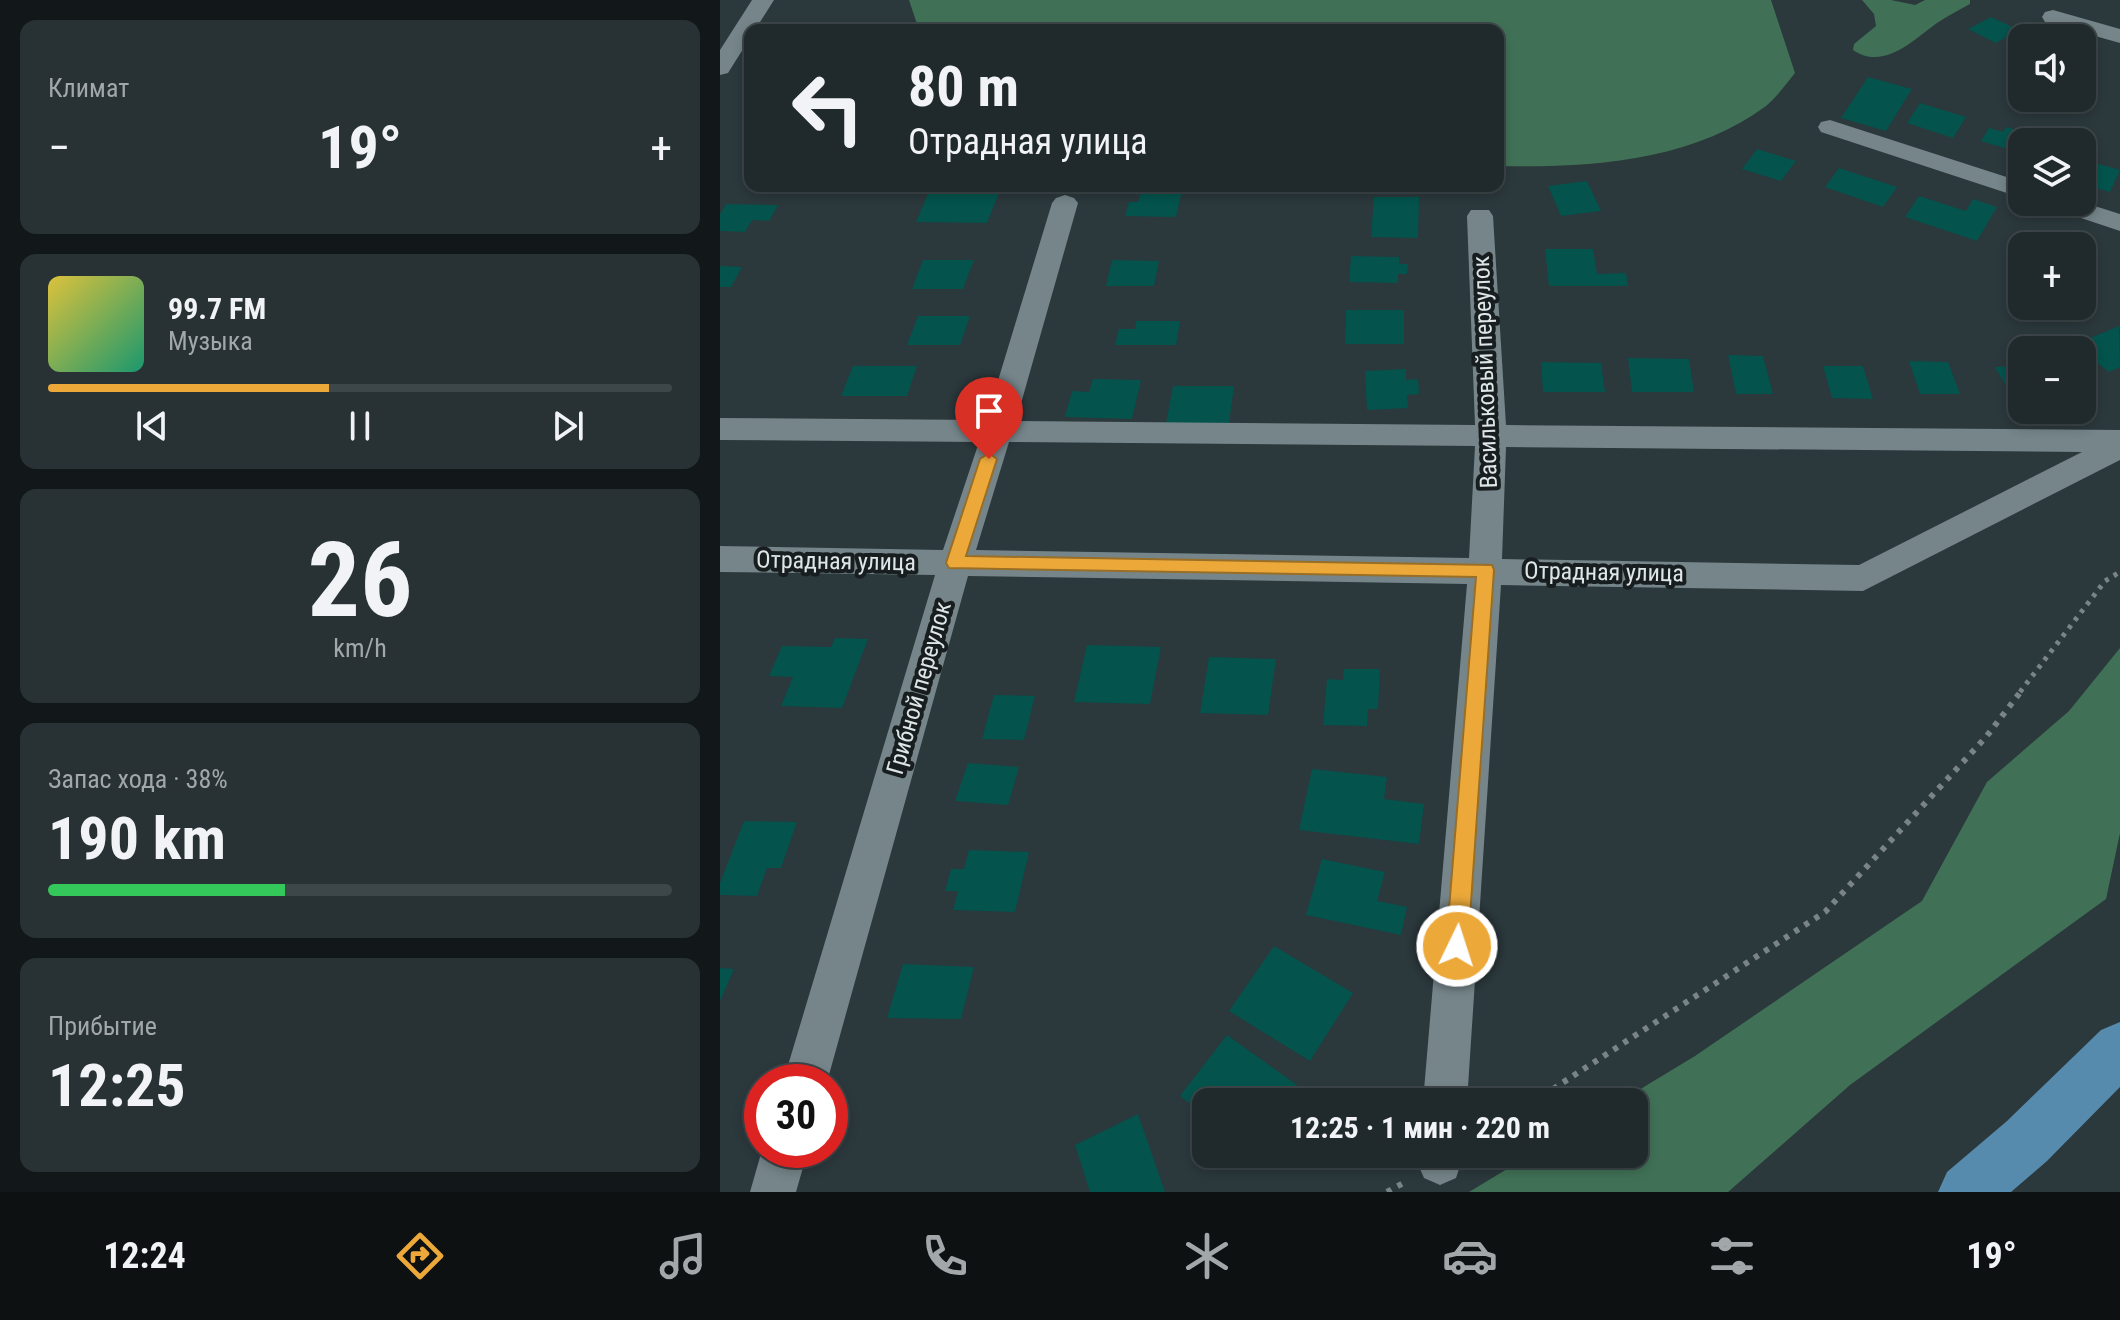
<!DOCTYPE html>
<html lang="ru">
<head>
<meta charset="utf-8">
<style>
	body { margin:0; font-family:"Roboto Condensed",sans-serif; background:#283235; color:#f1f3f6; height:100vh; display:flex; flex-direction:column; font-size:30px; white-space:nowrap }
	* { box-sizing:border-box; margin:0 }
	p { font-size:26px; color:#a2a7aa }
	.icon { flex:none; width:44px; height:44px; fill:none; stroke:currentColor; stroke-width:2; stroke-linecap:round; stroke-linejoin:round }
	.map { position:relative; flex:1; overflow:hidden }
	.sheet { display:flex; flex-direction:column; gap:20px; padding:20px; background:#121719; width:720px }
	.sheet>* { flex:none }
	.top-card { position:absolute; left:24px; top:24px; width:760px; height:168px; border-radius:16px; box-shadow:0 4px 12px #0003,0 0 0 2px #3d4649; background:#202a2d; color:#f1f3f6; overflow:hidden }
	.buttons { position:absolute; left:1288px; top:24px; display:grid; gap:16px }
	.buttons a { display:grid; place-items:center; width:88px; height:88px; border-radius:16px; background:#202a2d; box-shadow:0 4px 12px #0003,0 0 0 2px #3d4649; font-size:40px }
	.speed { position:absolute; left:24px; top:1064px; display:flex; gap:16px; font-size:40px; font-weight:700; text-align:center }
	.speed>* { display:grid; place-content:center; width:104px; height:104px; border-radius:50%; background:#202a2d; box-shadow:0 4px 12px #0003,0 0 0 2px #3d4649; line-height:1 }
	.speed .limit { border:12px solid #d22; background:#fff; color:#111 }
	.pin { position:absolute; display:grid; place-items:center; width:68px; height:68px; color:#fff; margin:-82px -34px; border-radius:50% 50% 50% 0; rotate:-45deg; box-shadow:0 0 8px #0007 }
	.pin .icon { rotate:45deg }
	.me { position:absolute; width:88px; margin:-44px; rotate:4deg; stroke-linejoin:round; filter:drop-shadow(0 0 6px #0008) }
	.turn { display:flex; align-items:center; gap:28px; height:168px; padding:0 32px; font-size:36px }
	.turn .icon { width:104px; height:104px; stroke-width:2.5 }
	.turn b { display:block; font-size:56px; line-height:68px }
	.big { font-size:60px; font-weight:700; line-height:1.1 }
	.sheet .tile { flex:1; display:flex; flex-direction:column; justify-content:center; gap:12px; min-width:0; padding:0 28px; border-radius:16px; background:#283235 }
	.sheet .dial { align-items:center; gap:0 }
	.dial b { font-size:104px; line-height:1 }
	.song { display:flex; align-items:center; gap:24px }
	.cover { width:96px; height:96px; border-radius:12px; background:linear-gradient(135deg,hsl(50 70% 55%),hsl(160 70% 35%)) }
	.played { height:8px; border-radius:4px; background:linear-gradient(90deg,#eca93a 45%,#3d4649 45%) }
	.keys { display:flex; justify-content:space-around; direction:ltr }
	.heat { display:flex; justify-content:space-between; align-items:center; font-size:44px; direction:ltr }
	.charge { height:12px; border-radius:6px; background:linear-gradient(90deg,#34c759 38%,#3d4649 0) }
	.trip { position:absolute; left:472px; top:1088px; width:456px; height:80px; border-radius:16px; background:#202a2d; box-shadow:0 4px 12px #0003,0 0 0 2px #3d4649; font-weight:700; line-height:80px; text-align:center }
	.menu { display:flex; height:128px; justify-content:space-around; align-items:center; background:#0d1112; color:#a2a7aa }
	.menu .icon { width:56px; height:56px }
	.menu .active { color:#eca93a }
	.menu b { font-size:36px; color:#f1f3f6 }
	main { display:flex; flex:1; min-height:0 }
	.map>svg:first-child { display:block }
	.forest { fill:#407156 }
	.building { fill:#04534d }
	.lines { fill:none; stroke-linecap:round; stroke-linejoin:round }
	.path-far1 { stroke:#7a8487; stroke-width:5; stroke-dasharray:4 6; stroke-linecap:butt }
	.path { stroke:#7a8487; stroke-width:6; stroke-dasharray:5 7; stroke-linecap:butt }
	.minor { fill:#758589; fill-rule:evenodd }
	.major { fill:#568bad; fill-rule:evenodd }
	.route { fill:#eca93a; stroke:#996e26; stroke-width:2 }
	.labels { text-anchor:middle; dominant-baseline:central; stroke-width:8; stroke-linejoin:round; paint-order:stroke }
	.street-label { font-size:24px; fill:#dee6e8; stroke:#181e20 }
</style>
</head>
<body>
<main>
<section class="sheet">
<div class="tile"><p>Климат</p>
<div class="heat"><a>−</a><b class="big">19°</b><a>+</a></div>
</div>
<div class="tile">
<div class="song"><i class="cover"></i><div><b>99.7 FM</b><p>Музыка</p></div></div>
<div class="played"></div>
<div class="keys"><svg class="icon" aria-label="previous" viewBox="0 0 24 24"><path d="M18 5L8 12l10 7zM5 5v14"/></svg><svg class="icon" aria-label="pause" viewBox="0 0 24 24"><path d="M8 5v14M16 5v14"/></svg><svg class="icon" aria-label="next" viewBox="0 0 24 24"><path d="M6 5l10 7-10 7zM19 5v14"/></svg></div>
</div>
<div class="tile dial"><b>26</b><p>km/h</p></div>
<div class="tile"><p>Запас хода · 38%</p><b class="big">190 km</b><div class="charge"></div></div>
<div class="tile"><p>Прибытие</p><b class="big">12:25</b></div>
</section>
<div class="map">
<svg width="1400" height="1192" viewBox="0 0 1400 1192">
	<rect width="100%" height="100%" fill="#2b383c"/>
	<path class="forest" d="M189,0H1051L1075,73C1066,84 1057,97 1046,106C971,162 868,168 778,166V30H199Z
		M1142,0H1171L1195,5L1205,0H1250V4C1239,10 1227,16 1217,23C1193,40 1164,71 1133,50L1134,44L1156,26L1154,14Z
		M1400,648V833L1386,899L1130,1085L1008,1192H749L812,1154H914V1102H899L975,1056L1202,901L1267,782L1349,711Z"/>
	<path class="building" d="M1271,17L1299,30L1276,43L1248,29Z
		M1148,77L1192,89L1166,131L1121,118Z
		M1200,103L1246,117L1233,138L1187,123Z
		M1286,127L1312,134L1307,142H1302L1301,153L1261,141L1269,128L1283,132Z
		M1037,149L1076,161L1061,181L1022,169Z
		M1362,159L1400,170L1390,192L1362,184Z
		M1119,168L1177,187L1163,207L1105,187Z
		M867,181L881,211L841,216L828,186Z
		M74,186H166L164,191L72,190Z
		M211,187L281,188L267,223L196,222Z
		M422,190L462,191L456,217L405,216L409,202H418Z
		M1199,196L1246,211L1253,199L1277,207L1257,241L1185,217Z
		M654,197H699L698,238L651,237Z
		M6,204L58,205L49,221L32,220L25,232L0,231V214Z
		M825,249H873L877,274L906,273L908,286H829Z
		M631,256L679,257V264H688L687,274H678V283L629,282Z
		M203,260H254L243,289H192Z
		M392,260L439,261L434,286H386Z
		M0,266L22,267L11,287H0Z
		M626,310H684V344H625Z
		M198,316H250L240,345H187Z
		M416,321H460L456,345H395L399,329H415Z
		M1399,326L1400,367L1389,372L1354,345Z
		M1008,355L1043,356L1053,394H1016Z
		M908,358L969,359L974,392H912Z
		M1189,361L1228,362L1240,394H1200Z
		M821,362L881,363L885,392H823Z
		M1302,365V393L1291,394L1275,367Z
		M133,366H197L187,396H121Z
		M1103,366H1143L1153,399L1112,398Z
		M686,369V380L698,379L699,394L687,395L688,408L647,410L645,371Z
		M373,379L421,380L412,419L345,417L352,391L369,392Z
		M453,386H514L509,423H446Z
		M115,638L148,639L122,708L61,706L73,677L49,676L62,646L111,647Z
		M367,645L441,647L430,704L354,702Z
		M489,657L556,659L548,715L480,713Z
		M624,669H660L658,709H648L647,726L603,725L607,679L623,680Z
		M274,695L315,696L304,740L262,739Z
		M248,763L299,767L288,805L235,801Z
		M592,769L667,777L664,799L704,804L699,844L579,830Z
		M24,821L77,822L61,868H47L37,896L0,895V883Z
		M249,850L309,852L295,912L233,910L238,891H225L231,869H244Z
		M602,859L665,872L657,901L687,907L681,935L586,915Z
		M554,946L633,993L590,1061L509,1011Z
		M183,964L254,967L241,1019L167,1018Z
		M0,968L14,969L0,1001Z
		M507,1035L577,1085L564,1102H486V1116L460,1096Z
		M418,1114L445,1192H370L355,1145Z"/>
	<g class="lines">
		<path class="path-far1" d="M1300,692L1385,581L1400,572"/>
		<path class="path" d="M813,1102L1105,912L1266,737L1302,690
			M667,1192L687,1181"/>
		<path class="minor" d="M32,0H54L35,30H30V38L8,73L0,75V50Z
			M1333,10L1400,29V43L1325,22L1322,17L1325,12Z
			M1110,120L1302,182V198L1101,132L1098,127L1101,122Z
			M345,195L354,198L358,203L296,421L755,425L747,216L751,210H769L773,216L786,425L1400,430V460L1143,591L781,585L747,1102H703L747,584L248,576L107,1082H63L215,575L0,572V546L223,550L259,442L0,440V418L266,420L332,203L336,198ZM289,442L755,446L749,558L256,550ZM786,447L1362,452L1139,565L782,559Z
			M1324,202H1362L1400,214V231L1328,207Z
			M42,1150H88L76,1192H30Z
			M698,1154H744L736,1178L720,1185L704,1178L697,1162Z"/>
		<path class="major" d="M1400,1022V1087L1327,1161L1291,1192H1218L1227,1172L1287,1121L1381,1030Z"/>
	</g>
	<path class="route" d="M269,453L277,459L246,556L772,565L774,570L748,946L744,953L737,956L729,953L726,946L756,577L229,568L226,563L260,459Z"/>
	<g class="labels">
		<g class="street-label">
			<text transform="translate(765 372) rotate(-92)">Васильковый переулок</text>
			<text transform="translate(116 561) rotate(1)">Отрадная улица</text>
			<text transform="translate(884 572) rotate(1)">Отрадная улица</text>
			<text transform="translate(199 688) rotate(-74)">Грибной переулок</text>
		</g>
	</g>
</svg>
<div class="buttons">
<a><svg class="icon" aria-label="sound" viewBox="0 0 24 24"><path d="M4 9h4l5-4v14l-5-4H4zM17 9q2 3 0 6"/></svg></a>
<a><svg class="icon" aria-label="layers" viewBox="0 0 24 24"><path d="M12 4l9 5-9 5-9-5zM3 14l9 5 9-5"/></svg></a>
<a>+</a>
<a>−</a>
</div>
<div class="speed"><div class="limit">30</div></div>
<div class="pin" style="left:269px;top:459px;background:#d93025"><svg class="icon" aria-label="arrive" viewBox="0 0 24 24"><path d="M6 21V4h12l-3 4 3 4H6"/></svg></div>
<svg class="me" style="left:737px;top:946px" viewBox="-20 -20 40 40"><circle r="17" fill="#eca93a" stroke="#fff" stroke-width="3"/><path d="M0-11L8 9 0 5-8 9z" fill="#fff"/></svg>
<div class="trip">12:25 · 1 мин · 220 m</div>
<div class="top-card">
<div class="turn"><svg class="icon" aria-label="left" viewBox="0 0 24 24"><path d="M17 20v-9H6M10 6l-5 5 5 5"/></svg><div><b>80 m</b>Отрадная улица</div></div>
</div>
</div>
</main>
<nav class="menu">
<b>12:24</b>
<svg class="icon active" aria-label="directions" viewBox="0 0 24 24"><path d="M12 3l9 9-9 9-9-9zM9 14v-3h6M13 9l2 2-2 2"/></svg>
<svg class="icon" aria-label="music" viewBox="0 0 24 24"><path d="M9 18V5l10-2v13"/><circle cx="6" cy="18" r="3"/><circle cx="16" cy="16" r="3"/></svg>
<svg class="icon" aria-label="phone" viewBox="0 0 24 24"><path d="M5 4h4l2 5-3 2q2 4 5 5l2-3 5 2v4C11 20 4 13 5 4z"/></svg>
<svg class="icon" aria-label="climate" viewBox="0 0 24 24"><path d="M12 3v18M4 7l16 10M4 17L20 7"/></svg>
<svg class="icon" aria-label="car" viewBox="0 0 24 24"><path d="M5 17H2v-5l4-1 3-4h7l3 4 3 1v5h-3M9 17h6M6 11h13"/><circle cx="7" cy="17" r="2"/><circle cx="17" cy="17" r="2"/></svg>
<svg class="icon" aria-label="filters" viewBox="0 0 24 24"><path d="M4 7h16M4 17h16"/><circle cx="9" cy="7" r="2"/><circle cx="15" cy="17" r="2"/></svg>
<b>19°</b>
</nav>
</body>
</html>
